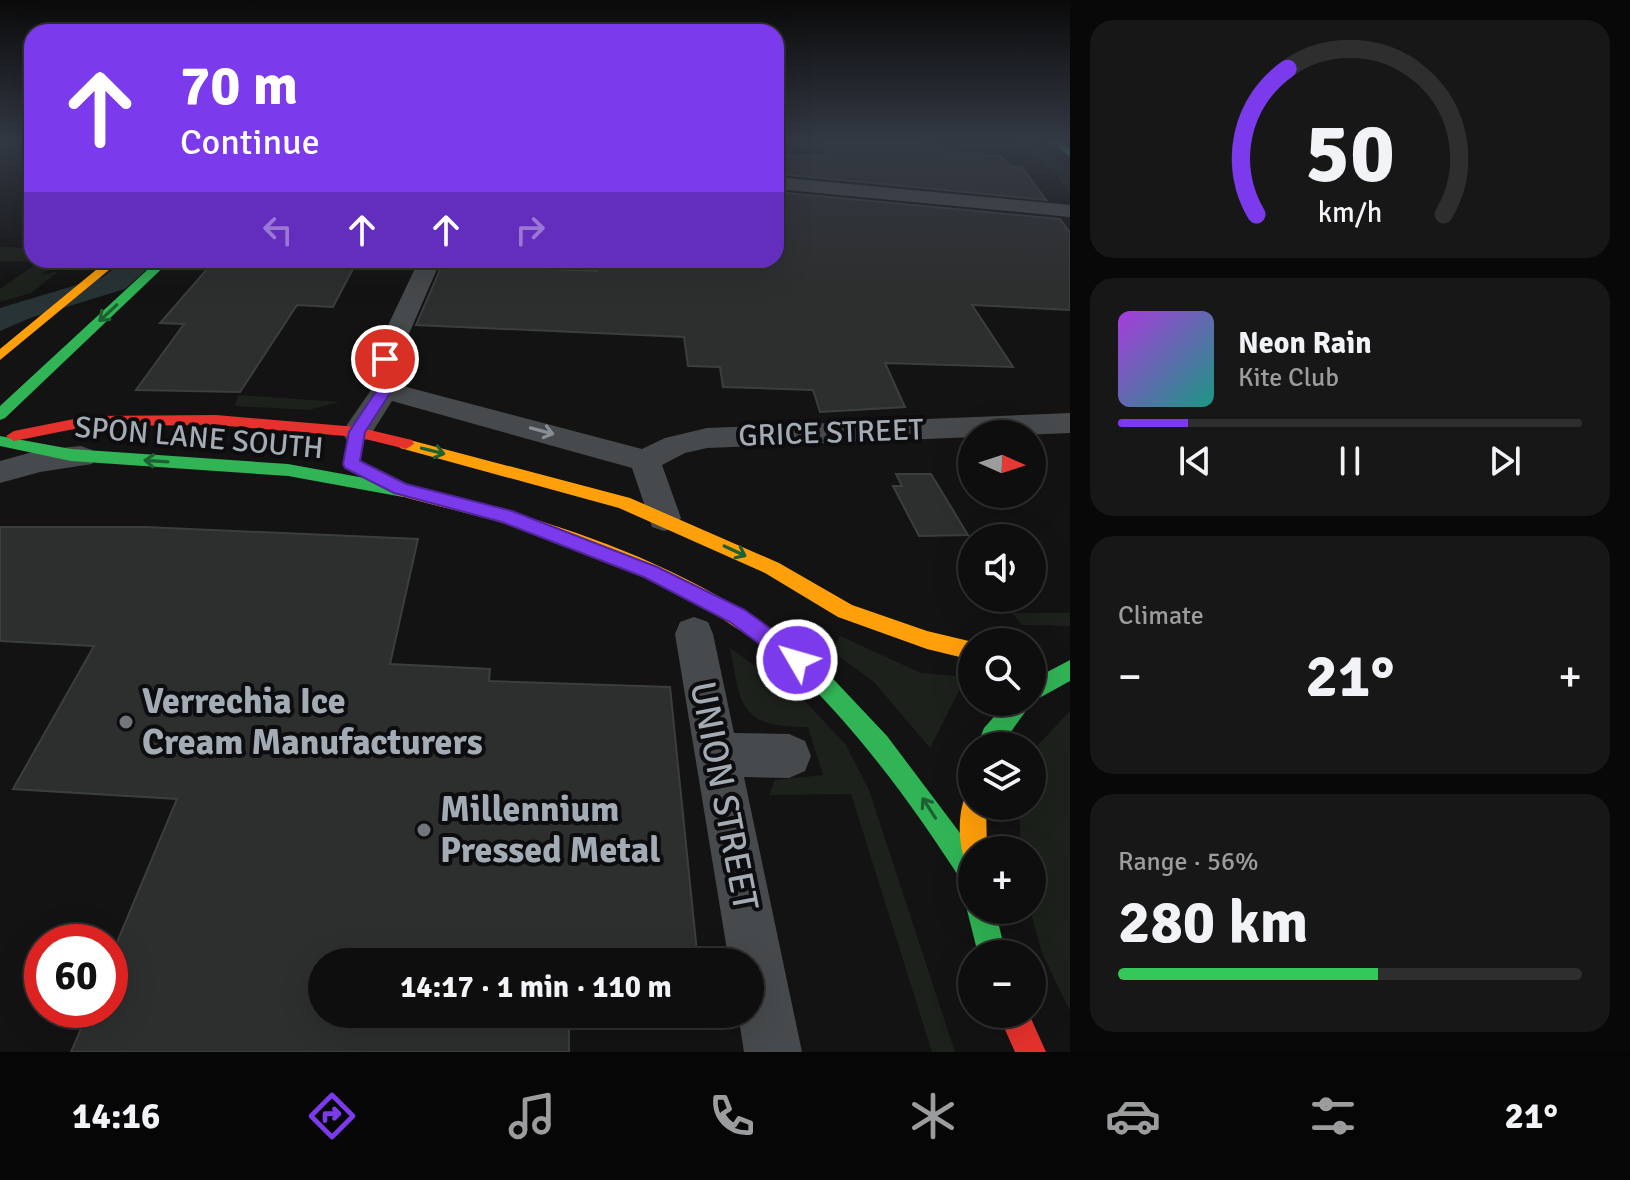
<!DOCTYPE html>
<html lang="en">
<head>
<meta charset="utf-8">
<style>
	body { margin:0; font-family:Signika,sans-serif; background:#171717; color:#f1f3f6; height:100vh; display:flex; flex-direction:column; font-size:30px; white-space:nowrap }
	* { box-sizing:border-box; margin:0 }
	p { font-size:26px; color:#9b9c9e }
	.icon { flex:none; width:44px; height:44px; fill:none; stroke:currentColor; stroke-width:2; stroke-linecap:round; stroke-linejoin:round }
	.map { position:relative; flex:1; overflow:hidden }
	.panel { display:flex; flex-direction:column; gap:20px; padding:20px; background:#080808; width:560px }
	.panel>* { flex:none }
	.guide { position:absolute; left:24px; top:24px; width:760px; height:244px; border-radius:24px; box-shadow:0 8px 32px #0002,0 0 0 2px #2e2e2e; background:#7c3aed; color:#fff; overflow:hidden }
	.needle { width:52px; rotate:93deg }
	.fabs { position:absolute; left:958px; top:420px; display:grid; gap:16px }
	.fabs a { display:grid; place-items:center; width:88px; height:88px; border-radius:50%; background:#0e0e0e; box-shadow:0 8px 32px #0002,0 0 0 2px #2e2e2e; font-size:40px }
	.speed { position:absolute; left:24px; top:924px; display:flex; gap:16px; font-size:40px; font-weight:700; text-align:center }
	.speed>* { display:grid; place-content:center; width:104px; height:104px; border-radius:50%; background:#0e0e0e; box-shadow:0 8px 32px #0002,0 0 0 2px #2e2e2e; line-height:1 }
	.speed .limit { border:12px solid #d22; background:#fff; color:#111 }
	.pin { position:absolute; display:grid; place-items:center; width:68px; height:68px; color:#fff; margin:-34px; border:4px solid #fff; border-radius:50%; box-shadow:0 2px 8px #0007 }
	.me { position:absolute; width:88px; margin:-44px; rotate:308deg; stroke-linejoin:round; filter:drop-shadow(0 0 6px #0008) }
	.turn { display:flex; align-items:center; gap:28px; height:168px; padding:0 24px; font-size:36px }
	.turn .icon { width:104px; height:104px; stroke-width:2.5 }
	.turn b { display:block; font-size:56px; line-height:68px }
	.lanes { display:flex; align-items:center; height:76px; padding:0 24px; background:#0003; justify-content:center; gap:40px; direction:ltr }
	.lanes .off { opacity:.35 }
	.big { font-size:60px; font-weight:700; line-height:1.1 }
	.panel .tile { flex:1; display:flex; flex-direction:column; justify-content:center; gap:12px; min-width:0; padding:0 28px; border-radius:24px; background:#171717 }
	.panel .dial { align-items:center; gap:0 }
	.dial svg { height:208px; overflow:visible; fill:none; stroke:#2e2e2e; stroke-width:7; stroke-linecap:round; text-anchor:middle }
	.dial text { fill:#f1f3f6; stroke:none }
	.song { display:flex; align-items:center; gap:24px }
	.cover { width:96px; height:96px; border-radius:12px; background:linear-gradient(135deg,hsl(280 70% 55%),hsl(170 70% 35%)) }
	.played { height:8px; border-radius:4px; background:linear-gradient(90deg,#7c3aed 15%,#2e2e2e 15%) }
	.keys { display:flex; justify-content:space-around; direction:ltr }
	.heat { display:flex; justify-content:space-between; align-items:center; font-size:44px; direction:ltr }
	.charge { height:12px; border-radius:6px; background:linear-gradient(90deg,#34c759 56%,#2e2e2e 0) }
	.trip { position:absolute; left:308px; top:948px; width:456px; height:80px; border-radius:40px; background:#0e0e0e; box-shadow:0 8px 32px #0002,0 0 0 2px #2e2e2e; font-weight:700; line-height:80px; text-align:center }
	.tabs { display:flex; height:128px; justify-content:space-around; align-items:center; background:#060606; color:#9b9c9e }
	.tabs .icon { width:56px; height:56px }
	.tabs .selected { color:#7c3aed }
	.tabs b { font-size:36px; color:#f1f3f6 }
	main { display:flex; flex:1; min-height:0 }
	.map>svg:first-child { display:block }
	.green { fill:#1c211b }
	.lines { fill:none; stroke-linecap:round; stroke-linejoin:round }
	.canal { fill:#283336; fill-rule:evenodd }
	.building { fill:#2d2e2e; stroke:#3b3e3f; stroke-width:2 }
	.street { fill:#474a4c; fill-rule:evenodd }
	.fast { fill:#30b455; fill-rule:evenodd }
	.slow { fill:#ff9f0a; fill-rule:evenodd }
	.jam { fill:#e5322d; fill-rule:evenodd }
	.oneway { stroke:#1e6032 }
	.oneway2 { stroke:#878f96 }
	.route { fill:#7c3aed; stroke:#51269a; stroke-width:2 }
	.poi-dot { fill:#71767c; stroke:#0d0d0f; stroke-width:3 }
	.labels { text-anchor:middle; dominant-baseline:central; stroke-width:8; stroke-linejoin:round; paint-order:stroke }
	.street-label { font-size:30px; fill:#a3acb5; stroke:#0d0d0f }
	.near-poi-label { font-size:36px; font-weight:bold; fill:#a3acb5; stroke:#0d0d0f; text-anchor:start }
	.near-street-label { font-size:36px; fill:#a3acb5; stroke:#0d0d0f }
</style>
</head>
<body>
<main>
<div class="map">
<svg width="1070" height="1052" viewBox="0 0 1070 1052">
	<rect width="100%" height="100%" fill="#131313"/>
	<path class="green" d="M1016,141H1037L1070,172V193L1052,170Z
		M0,247L32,248V260H62L41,275L59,271L31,293L0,302V289L39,262L0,261Z
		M238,395L340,402L308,410L235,406Z
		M1012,613H1070V626L1022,625Z
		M840,636L921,673L966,677L930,748L874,682L832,651Z
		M730,648L807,703L846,745L869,790L955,1052H932L851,794L769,795L775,780L823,775L808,727C741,727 741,709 730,648Z
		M1070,711V1011L1042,953L1030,910L1032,850H1020V806H1032L1035,748Z"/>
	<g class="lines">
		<path class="canal" d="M125,260H157L125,289L30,318L0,331V308L103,277Z"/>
	</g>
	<path class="building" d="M826,141H897L942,146L945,152L1000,155L1010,166L1022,167L1046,200L780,174L782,155L824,156Z
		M777,192L1060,219L1070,233V310L972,305L1013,367L885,363L905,407L820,412L813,390L723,387L720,367L688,366L684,337L416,325L442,265L597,271L598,260H776Z
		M215,260L355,265L333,307L297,305L240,392L136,390L184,324L160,323Z
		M896,474H931L968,535L919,536L893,486H902Z
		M0,527H145L418,539L390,664L490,669L489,681L670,687L698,962H322V1014H569V1052H71L89,1010H110V959L177,799L13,789L94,646L0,641Z"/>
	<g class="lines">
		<path class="street" d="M776,177L1070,205V217L776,189Z
			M419,260H441L398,359L399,385L642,449L665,438L707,428L1070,413V433L707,448L685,453L662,465L681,518L676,527L664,531L652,527L632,468L392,401L368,439L357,442L346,439L342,432L371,390L372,359Z
			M81,446L92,450L96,457L92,464L40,472L0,483V461L40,450Z
			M694,617L708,622L713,634L734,733L789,734L805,741L811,756L805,771L789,778L744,777L802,1052H744L738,1014H750V962H729L675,634L680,622Z"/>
		<path class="fast" d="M1051,141H1060L1070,149V157Z
			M158,260H171L5,418L0,420V406Z
			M0,436L71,449L288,464L403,485L412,491L403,497L288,476L71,461L0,446Z
			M1070,660V681L1032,702L1001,746H977L984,728L1007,702H1032V680Z
			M812,662L820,665L887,736L963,837L972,851V887L963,883C916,810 866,741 804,679L801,672L804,665Z
			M972,900V910H995L1006,954H978L967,910Z"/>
		<path class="slow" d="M108,260H121L0,360V349Z
			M406,439L630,498L779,563L852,605L927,631L973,642L972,660L927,649L838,617L765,573L619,508L400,448L398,444L400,440Z
			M403,485C557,520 695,564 820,665L823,672L820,679L812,682L804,679C716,604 620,558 509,525C472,513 434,506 397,495L394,491Z
			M972,794V806H986L987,850H972V862L965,859C958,843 958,814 965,797Z"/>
		<path class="jam" d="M216,415L357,427L412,440L414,444L406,449L357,437L216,425L89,426L14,441L6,436L14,431L89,416Z
			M998,1014H1029L1046,1052H1015Z"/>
	</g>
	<defs><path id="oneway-shaft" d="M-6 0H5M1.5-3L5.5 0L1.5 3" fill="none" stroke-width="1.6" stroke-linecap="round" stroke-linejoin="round" transform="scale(2)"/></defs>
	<g class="oneway">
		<use href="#oneway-shaft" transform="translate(108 313) rotate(137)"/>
		<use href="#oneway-shaft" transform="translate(433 451) rotate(14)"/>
		<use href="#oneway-shaft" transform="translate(156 461) rotate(-176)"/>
		<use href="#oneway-shaft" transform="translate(735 551) rotate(25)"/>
		<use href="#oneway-shaft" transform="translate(929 808) rotate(-123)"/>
	</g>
	<use class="oneway2" href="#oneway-shaft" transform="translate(542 431) rotate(15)"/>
	<linearGradient id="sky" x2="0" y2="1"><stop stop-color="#0a0a0a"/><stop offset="0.49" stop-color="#333944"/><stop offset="1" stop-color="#333944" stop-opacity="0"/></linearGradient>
	<rect width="1070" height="288" fill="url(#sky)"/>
	<path class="route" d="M385,354L392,359V390L365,432L360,461L406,484L512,511L657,567L745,610L804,653L807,660L804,666H789L730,622L644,577L502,522L394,493L345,468L343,464L349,432L377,390L378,359Z"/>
	<g class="poi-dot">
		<circle cx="126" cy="722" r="8"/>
		<circle cx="424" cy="830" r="8"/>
	</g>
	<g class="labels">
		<g class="street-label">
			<text transform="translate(831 433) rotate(-2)">GRICE STREET</text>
			<text transform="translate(199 438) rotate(5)">SPON LANE SOUTH</text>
		</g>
		<g class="near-poi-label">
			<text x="142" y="701">Verrechia Ice<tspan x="142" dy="41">Cream Manufacturers</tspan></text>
			<text x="440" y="809">Millennium<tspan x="440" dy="41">Pressed Metal</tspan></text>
		</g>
		<g class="near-street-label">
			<text transform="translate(724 796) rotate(79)">UNION STREET</text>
		</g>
	</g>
</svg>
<div class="fabs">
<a><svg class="needle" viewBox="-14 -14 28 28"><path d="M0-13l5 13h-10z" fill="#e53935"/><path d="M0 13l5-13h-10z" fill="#9b9c9e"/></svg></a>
<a><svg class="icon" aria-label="sound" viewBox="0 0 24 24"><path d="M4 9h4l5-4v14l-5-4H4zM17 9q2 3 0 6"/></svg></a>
<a><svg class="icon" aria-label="search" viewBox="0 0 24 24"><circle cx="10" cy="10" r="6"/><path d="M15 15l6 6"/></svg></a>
<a><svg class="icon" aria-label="layers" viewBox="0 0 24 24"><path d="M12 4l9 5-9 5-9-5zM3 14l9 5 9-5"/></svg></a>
<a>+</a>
<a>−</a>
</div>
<div class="speed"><div class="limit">60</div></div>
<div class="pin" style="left:385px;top:359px;background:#d93025"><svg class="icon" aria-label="arrive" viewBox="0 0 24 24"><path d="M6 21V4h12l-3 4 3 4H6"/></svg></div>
<svg class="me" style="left:797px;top:660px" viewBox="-20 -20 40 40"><circle r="17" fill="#7c3aed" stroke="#fff" stroke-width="3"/><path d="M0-11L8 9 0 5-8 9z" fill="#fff"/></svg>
<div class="trip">14:17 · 1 min · 110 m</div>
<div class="guide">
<div class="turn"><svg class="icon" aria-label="ahead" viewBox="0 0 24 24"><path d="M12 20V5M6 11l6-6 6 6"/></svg><div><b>70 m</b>Continue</div></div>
<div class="lanes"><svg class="icon off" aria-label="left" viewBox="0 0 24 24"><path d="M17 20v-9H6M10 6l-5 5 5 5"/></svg><svg class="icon" aria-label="ahead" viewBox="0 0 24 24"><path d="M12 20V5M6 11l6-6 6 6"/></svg><svg class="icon" aria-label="ahead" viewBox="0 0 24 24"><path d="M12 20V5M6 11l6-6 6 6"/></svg><svg class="icon off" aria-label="right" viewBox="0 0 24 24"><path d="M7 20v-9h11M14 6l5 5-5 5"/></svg></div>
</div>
</div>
<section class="panel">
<div class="tile dial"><svg viewBox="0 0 100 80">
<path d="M14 69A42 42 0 1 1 86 69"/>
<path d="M14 69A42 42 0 0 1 26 13" stroke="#7c3aed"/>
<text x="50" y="56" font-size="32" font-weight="700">50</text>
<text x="50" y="72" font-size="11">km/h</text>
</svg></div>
<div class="tile">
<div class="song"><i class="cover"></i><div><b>Neon Rain</b><p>Kite Club</p></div></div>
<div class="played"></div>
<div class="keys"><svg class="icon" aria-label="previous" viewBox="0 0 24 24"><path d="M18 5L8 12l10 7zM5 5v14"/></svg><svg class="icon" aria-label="pause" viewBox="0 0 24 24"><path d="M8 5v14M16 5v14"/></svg><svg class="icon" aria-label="next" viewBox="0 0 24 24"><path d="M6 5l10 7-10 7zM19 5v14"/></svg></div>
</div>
<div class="tile"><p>Climate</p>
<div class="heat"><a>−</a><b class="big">21°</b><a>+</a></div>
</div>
<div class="tile"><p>Range · 56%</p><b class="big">280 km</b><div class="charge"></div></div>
</section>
</main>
<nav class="tabs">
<b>14:16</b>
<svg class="icon selected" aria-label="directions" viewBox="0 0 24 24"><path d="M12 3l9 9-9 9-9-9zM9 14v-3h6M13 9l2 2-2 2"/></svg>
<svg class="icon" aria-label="music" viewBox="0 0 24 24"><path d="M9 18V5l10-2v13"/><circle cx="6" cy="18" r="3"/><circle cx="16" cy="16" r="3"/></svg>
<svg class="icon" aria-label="phone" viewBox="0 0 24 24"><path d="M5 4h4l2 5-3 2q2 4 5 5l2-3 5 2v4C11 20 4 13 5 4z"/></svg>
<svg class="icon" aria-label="climate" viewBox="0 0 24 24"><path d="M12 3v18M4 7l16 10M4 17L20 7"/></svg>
<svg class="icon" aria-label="car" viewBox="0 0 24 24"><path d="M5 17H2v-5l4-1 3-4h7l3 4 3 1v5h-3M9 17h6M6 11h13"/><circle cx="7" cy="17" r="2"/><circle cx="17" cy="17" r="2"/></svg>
<svg class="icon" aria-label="filters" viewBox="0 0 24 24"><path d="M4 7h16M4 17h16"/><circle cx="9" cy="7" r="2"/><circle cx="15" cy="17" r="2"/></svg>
<b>21°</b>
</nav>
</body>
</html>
